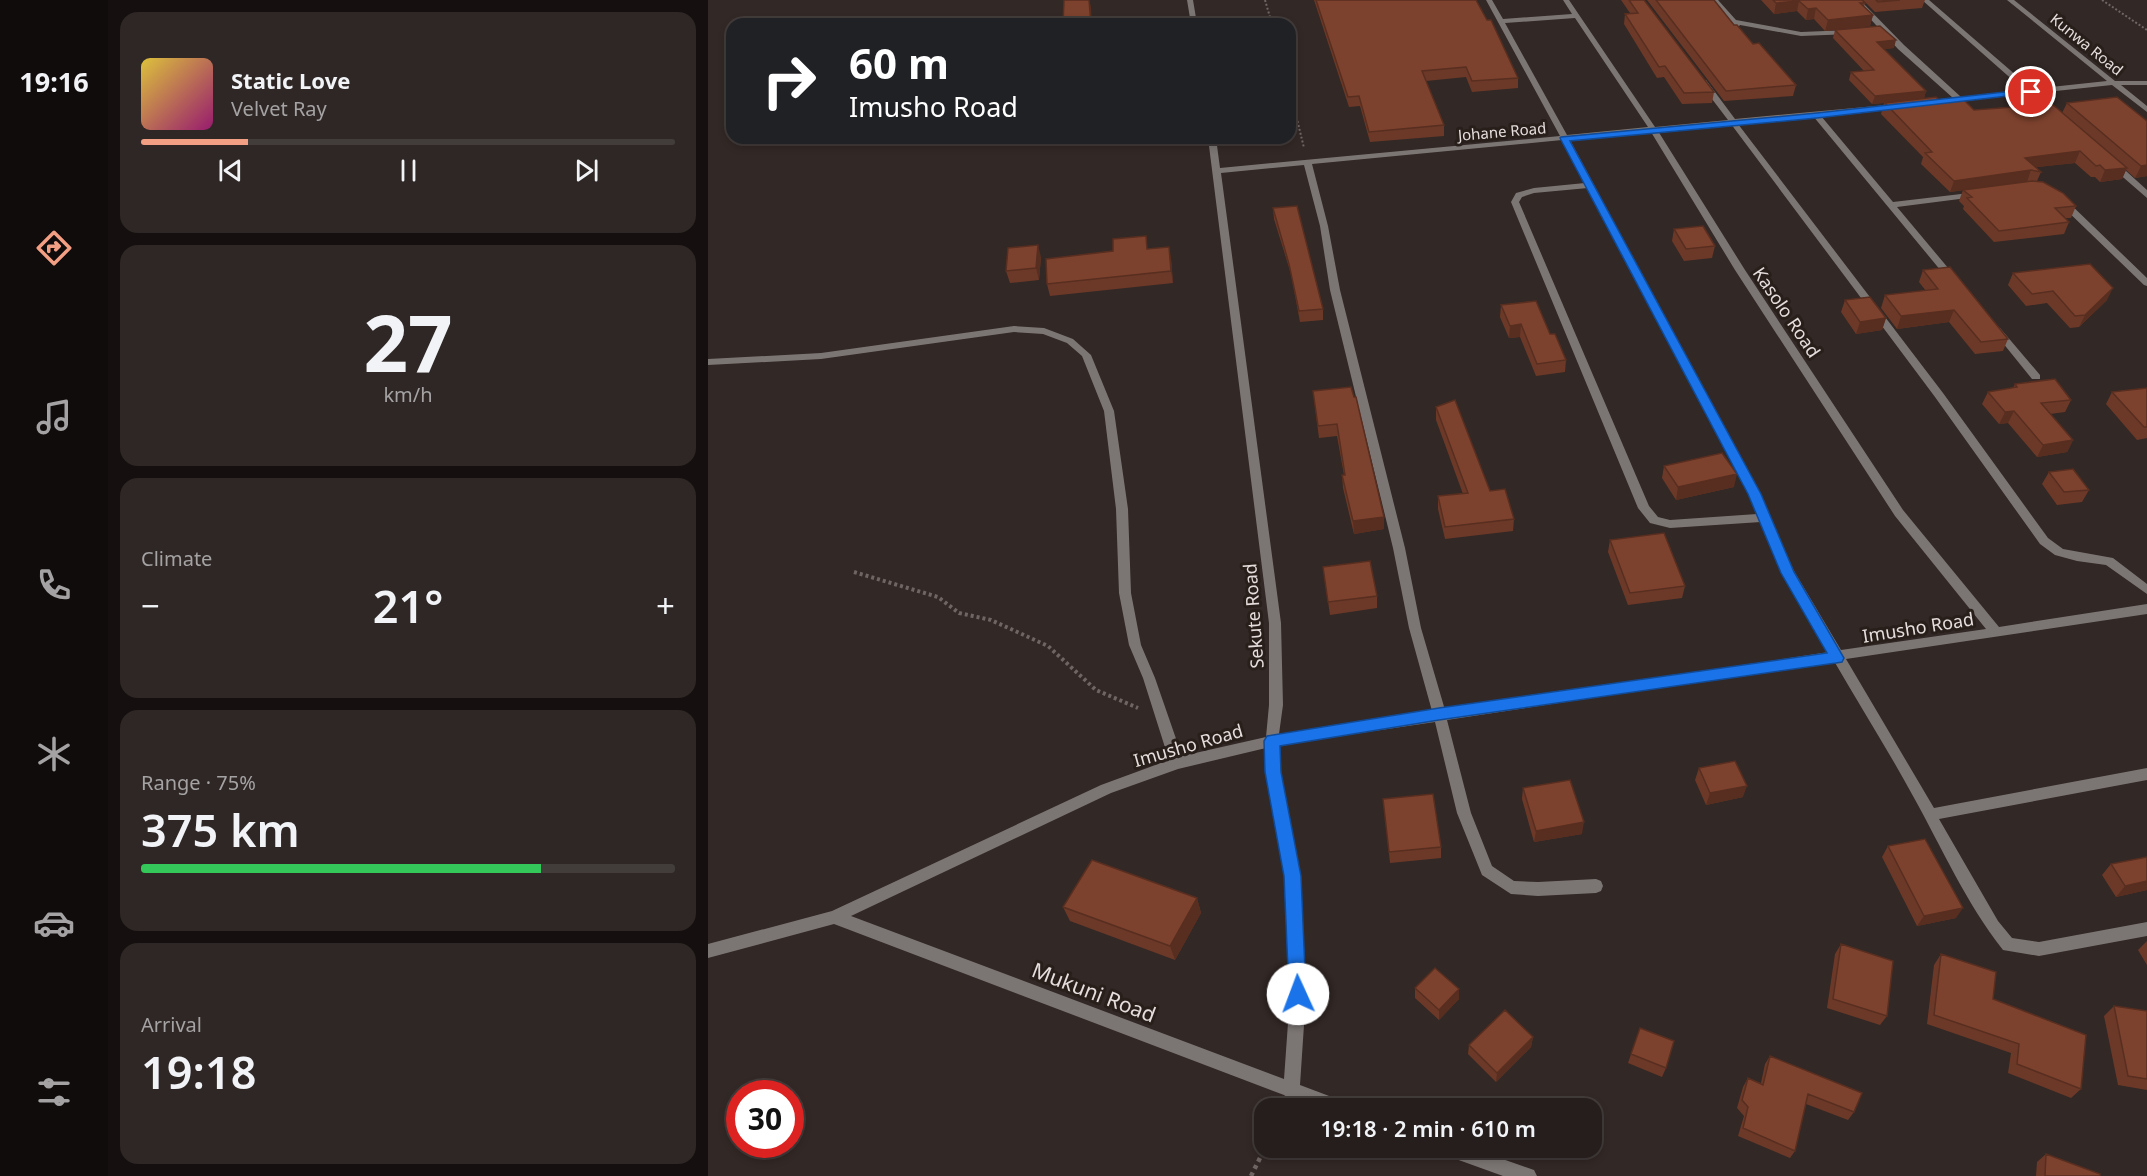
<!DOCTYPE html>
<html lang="en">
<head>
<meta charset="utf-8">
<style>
	body { margin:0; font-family:"Noto Sans",sans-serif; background:#2e2725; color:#f1f3f6; height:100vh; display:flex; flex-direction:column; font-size:22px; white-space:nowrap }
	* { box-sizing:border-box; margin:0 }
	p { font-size:20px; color:#a4a2a3 }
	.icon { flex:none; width:33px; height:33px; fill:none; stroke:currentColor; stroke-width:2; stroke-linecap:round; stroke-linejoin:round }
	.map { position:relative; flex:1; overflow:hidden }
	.side { display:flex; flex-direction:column; gap:12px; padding:12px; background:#15100f; width:600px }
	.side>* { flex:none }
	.guide { position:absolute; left:18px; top:18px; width:570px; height:126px; border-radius:18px; box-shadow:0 3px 9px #0003,0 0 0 2px #423c3b; background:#202124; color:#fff; overflow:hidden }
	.speed { position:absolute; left:18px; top:1080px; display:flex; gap:12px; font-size:30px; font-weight:700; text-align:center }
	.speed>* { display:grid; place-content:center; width:78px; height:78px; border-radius:50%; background:#261e1c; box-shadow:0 3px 9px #0003,0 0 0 2px #423c3b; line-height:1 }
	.speed .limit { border:9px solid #d22; background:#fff; color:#111 }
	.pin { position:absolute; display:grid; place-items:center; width:51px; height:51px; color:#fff; margin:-26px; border:3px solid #fff; border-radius:50%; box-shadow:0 2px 6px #0007 }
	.me { position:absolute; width:66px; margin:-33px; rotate:358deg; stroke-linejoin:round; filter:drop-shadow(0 0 4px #0008) }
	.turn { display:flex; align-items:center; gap:21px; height:126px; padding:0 24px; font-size:27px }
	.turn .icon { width:78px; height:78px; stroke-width:2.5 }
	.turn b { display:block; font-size:42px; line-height:51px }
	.big { font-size:45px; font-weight:600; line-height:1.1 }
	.side .card { flex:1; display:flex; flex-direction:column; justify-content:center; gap:9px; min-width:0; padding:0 21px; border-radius:18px; background:#2e2725 }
	.side .dial { align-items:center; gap:0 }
	.dial b { font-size:78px; line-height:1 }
	.song { display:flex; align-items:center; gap:18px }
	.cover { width:72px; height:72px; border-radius:9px; background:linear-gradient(135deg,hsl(50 70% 55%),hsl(320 70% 35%)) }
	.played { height:6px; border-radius:3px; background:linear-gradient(90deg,#f39f84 20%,#423c3b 20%) }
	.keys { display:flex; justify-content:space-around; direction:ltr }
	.heat { display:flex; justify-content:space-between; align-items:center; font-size:33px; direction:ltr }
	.charge { height:9px; border-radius:4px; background:linear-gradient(90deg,#34c759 75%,#423c3b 0) }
	.trip { position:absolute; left:546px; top:1098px; width:348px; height:60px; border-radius:18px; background:#261e1c; box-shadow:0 3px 9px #0003,0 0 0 2px #423c3b; font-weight:600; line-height:60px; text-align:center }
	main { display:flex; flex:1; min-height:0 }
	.dock { display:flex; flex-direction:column; width:108px; justify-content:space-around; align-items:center; background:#0f0c0b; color:#a4a2a3 }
	.dock .icon { width:42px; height:42px }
	.dock .active { color:#f39f84 }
	.dock b { font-size:27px; color:#f1f3f6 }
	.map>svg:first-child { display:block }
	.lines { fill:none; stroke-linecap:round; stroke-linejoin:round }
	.path-far2 { stroke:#6f6664; stroke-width:2; stroke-dasharray:2 2; stroke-linecap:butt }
	.path-far1 { stroke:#6f6664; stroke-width:4; stroke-dasharray:3 3; stroke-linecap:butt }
	.path { stroke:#6f6664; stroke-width:4.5; stroke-dasharray:4 4; stroke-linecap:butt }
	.minor { fill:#7b7674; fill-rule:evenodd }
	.wall { fill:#6c3928 }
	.shaded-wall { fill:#582e20 }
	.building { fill:#7d422e; stroke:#582e20; stroke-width:1.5 }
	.route { fill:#1a73e8; stroke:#114b97; stroke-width:1.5 }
	.labels { text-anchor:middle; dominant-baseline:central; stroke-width:6; stroke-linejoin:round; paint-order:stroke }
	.far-street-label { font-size:15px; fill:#e5dedc; stroke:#281f1b }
	.street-label { font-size:18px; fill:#e5dedc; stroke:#281f1b }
	.near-street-label { font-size:21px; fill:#e5dedc; stroke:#281f1b }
</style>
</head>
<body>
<main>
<nav class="dock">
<b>19:16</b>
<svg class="icon active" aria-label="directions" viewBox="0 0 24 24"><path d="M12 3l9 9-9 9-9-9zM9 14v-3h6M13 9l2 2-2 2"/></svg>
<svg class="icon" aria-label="music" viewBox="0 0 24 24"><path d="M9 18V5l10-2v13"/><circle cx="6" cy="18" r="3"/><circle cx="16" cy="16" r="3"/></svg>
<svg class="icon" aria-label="phone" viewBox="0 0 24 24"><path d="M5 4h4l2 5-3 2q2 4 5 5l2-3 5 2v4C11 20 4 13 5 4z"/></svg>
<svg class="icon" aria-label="climate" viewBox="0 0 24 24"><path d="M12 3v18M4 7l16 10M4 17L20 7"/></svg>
<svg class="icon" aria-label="car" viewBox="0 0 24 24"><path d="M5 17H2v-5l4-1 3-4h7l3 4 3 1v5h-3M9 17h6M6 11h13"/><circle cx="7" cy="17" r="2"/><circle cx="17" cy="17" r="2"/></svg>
<svg class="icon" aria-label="filters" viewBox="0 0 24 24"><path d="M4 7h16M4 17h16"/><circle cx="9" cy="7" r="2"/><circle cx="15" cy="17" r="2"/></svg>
</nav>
<section class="side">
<div class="card">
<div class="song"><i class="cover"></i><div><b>Static Love</b><p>Velvet Ray</p></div></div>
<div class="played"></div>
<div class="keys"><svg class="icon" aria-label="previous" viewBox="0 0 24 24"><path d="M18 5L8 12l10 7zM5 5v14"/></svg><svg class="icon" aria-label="pause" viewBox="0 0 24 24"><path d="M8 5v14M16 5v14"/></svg><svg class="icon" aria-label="next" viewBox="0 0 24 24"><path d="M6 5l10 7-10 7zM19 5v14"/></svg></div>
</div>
<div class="card dial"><b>27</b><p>km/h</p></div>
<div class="card"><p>Climate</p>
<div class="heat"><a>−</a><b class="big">21°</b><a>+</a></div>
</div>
<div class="card"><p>Range · 75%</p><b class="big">375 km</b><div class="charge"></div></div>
<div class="card"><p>Arrival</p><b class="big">19:18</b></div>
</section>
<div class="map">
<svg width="1439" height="1176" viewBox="0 0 1439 1176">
	<rect width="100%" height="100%" fill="#322825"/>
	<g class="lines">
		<path class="path-far2" d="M557,0L564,24
			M1394,0L1439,30
			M582,90L596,148"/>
		<path class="path-far1" d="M146,572L230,597L251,613L283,620L340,646L388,690L430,708"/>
		<path class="path" d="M543,1176L557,1148"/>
		<path class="minor" d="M479,0H485L489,24H483Z
			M778,0H784L795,19L864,14L855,0H861L947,127L1020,120L991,82L995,80H998L1027,119L1190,104H1193V108L1113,116L1185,202L1270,192L1271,194L1267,197L1189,207L1251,281L1246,284L1243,283L1105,116L1030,124L1235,393L1340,538L1355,549L1405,558L1439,584V594L1398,565L1369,561L1347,555L1332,544L1227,397L1023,124L950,131L1037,270L1195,510L1291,627L1439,604V614L1138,659L1226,808L1439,768V780L1231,819L1290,921L1304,938L1331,942L1439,922V936L1331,956L1295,950C1258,903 1234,848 1205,796C1180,750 1152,706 1126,661L739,720L763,813L784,866L806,881L830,882L888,879L893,881L895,886L893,891L888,893L830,896L803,894L774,875L749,813L727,722L571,745L572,772L591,876L598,995L592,1085L637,1102L639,1108H610L586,1099L583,1100L576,1095L126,924L0,958V944L124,911L393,785L461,760L435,678L421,645L411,593L408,509L396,411L374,356L359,343L335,334L306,332L113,359L0,365V359L113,353L306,326L336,328L365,339L383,355L406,411L420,509L423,593L433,645L447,678L474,756L558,737L561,705V623L500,138H508L512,168L852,136ZM867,18L940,127L859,135L797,23ZM943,132L1027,270L1187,516L1278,629L1133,650L1086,571L1052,494L862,140ZM854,140L877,183L826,188L808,193L803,202L930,508L942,523L962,528L1053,522L1074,572L1121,652L737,710L713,628L697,548L632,290L620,226L604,164ZM596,165L612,226L622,290L685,548L701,628L724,711L571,734L575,705L573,623L513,173ZM880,188L1040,494L1049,514L962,520L950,517L941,506L811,202L814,197L826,193ZM558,748V772L577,876L582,995L576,1079L143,916L403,793L470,769Z
			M1003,0H1010L1028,20L1093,32L1142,30L1146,32L1142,34L1093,36L1032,25L1029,28L1023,23Z
			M1145,0H1152L1196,45L1253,97L1316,90L1214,0H1221L1324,89L1399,81L1299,0H1306L1407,81H1439V85H1413L1439,106V112L1404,85L1329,93L1351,112L1352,114L1348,116L1321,94L1222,104V100L1245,98L1190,49Z
			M1401,161H1407L1439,190V198L1401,165Z
			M1355,199L1358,200L1439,278V286L1436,285L1352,204V200Z
			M1289,327L1292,328L1332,375V379H1324L1286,332L1284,330Z
			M731,1148H763L826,1170L829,1176H795L734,1154Z"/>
	</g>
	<path class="wall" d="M606,0H768L810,78V88L764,92L758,77L718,81L736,125V136L662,142L652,106L641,107Z
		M913,0H936L1006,92L1004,103L974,104L956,77L949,78L916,24L917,14L922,13Z
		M939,0H1006L1026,25L1088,85L1085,96L1016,101Z
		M1053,0H1154L1157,3L1156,7L1165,15L1162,26L1117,31L1106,19L1098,20L1089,11L1066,14Z
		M1155,0H1217L1214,8L1167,12Z
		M1127,30L1186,48L1176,49L1218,91L1216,98L1232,101L1266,110L1354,113L1359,103L1409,97L1439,176L1427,178L1418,170L1414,179L1392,182L1387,177H1383L1367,163L1328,167L1333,172L1329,181L1368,206L1363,218H1357L1361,222L1356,234L1286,242L1255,209L1256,206L1251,201L1255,190L1242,192L1213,164L1215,157L1173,114L1176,103L1164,104L1141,80L1143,72L1156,71L1125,38Z
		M565,208L615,309V320L592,322L583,274L566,219Z
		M966,229L1007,246L1004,258L976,261L964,241Z
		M440,249L463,259L465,283L342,296L339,284Z
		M333,257L331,280L302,283L298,271Z
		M1215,270L1300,339L1295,351L1267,354L1241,322L1189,329L1173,308L1177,295L1218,291L1211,282Z
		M1305,273L1399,300L1371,327L1362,328L1339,303L1318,306L1300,285Z
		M1137,300L1178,318L1174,330L1148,334L1133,312Z
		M793,305L842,334L858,360L857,372L828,376L812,337L801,338L792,317Z
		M1307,384L1363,400L1357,412L1342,414L1365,440L1359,452L1329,457L1300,423L1291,424L1274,404L1280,392L1305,388Z
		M643,387L676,529L646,534L635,488L634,475H636L629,436L611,438L605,391Z
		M1439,388V438L1429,440L1398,404L1404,392Z
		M728,407L782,491L806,519L805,531L737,539L730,509V496L755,494L728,420Z
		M956,466L1026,487L968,500L954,478Z
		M1341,472L1381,490L1374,502L1349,505L1334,484Z
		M902,540L977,586L974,598L920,605L900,552Z
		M615,567L669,596V608L622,615Z
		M991,768L1035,797L998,805L987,780Z
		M815,788L874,834L826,842L814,799Z
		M675,799L733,847V858L682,863Z
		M1180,846L1248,918L1209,926L1174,857Z
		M1403,864L1439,890L1408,897L1394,875Z
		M489,898L493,913L467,960L362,921L355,907Z
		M1439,941V965L1430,950Z
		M1133,944L1179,1016L1172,1025L1119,1008L1127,954Z
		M1233,954L1285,999L1373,1089L1363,1098L1300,1073L1303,1053L1219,1024L1226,965Z
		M707,988L751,999L731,1020L707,998Z
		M1406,1006L1439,1011V1090L1410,1085L1396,1016Z
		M932,1028L958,1068L954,1077L920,1063Z
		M825,1037L823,1047L788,1082L760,1054L761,1045Z
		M1062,1056L1146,1112L1140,1120L1098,1104L1087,1151L1082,1158L1030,1136L1036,1116L1029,1108L1035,1087L1040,1078L1053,1083L1057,1064Z
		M1338,1154L1392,1176H1328L1329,1162Z"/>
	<path class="shaded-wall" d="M381,0L383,7L384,24H383Z
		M1091,1L1089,11L1066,14L1068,3Z
		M1108,8L1106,19L1098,20L1100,9Z
		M1165,15L1162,26L1117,31L1120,20Z
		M1188,40L1186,48L1167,50L1169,42Z
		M1218,91L1216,99L1164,104L1167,96Z
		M1372,151L1367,163L1313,169L1317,158Z
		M1439,165V176L1427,178L1433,166Z
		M1419,168L1414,179L1392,182L1397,170Z
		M1323,170L1319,182L1242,192L1246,181Z
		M330,245L333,257L331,280L328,268Z
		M461,247L463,259L465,283L463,271Z
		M1405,288L1399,300L1371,327L1377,315Z
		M1246,310L1241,322L1189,329L1193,316Z
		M1178,318L1174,330L1148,334L1152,322Z
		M813,324L812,337L801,338L802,326Z
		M1306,411L1300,423L1291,424L1297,412Z
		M1365,440L1359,452L1329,457L1335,445Z
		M1029,474L1026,487L968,500L970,487Z
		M676,517V529L646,534L645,521Z
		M1039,786L1035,797L998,805L1002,793Z
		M876,822L874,834L826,842L828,831Z
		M1439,881V890L1408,897L1417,886Z
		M489,898L493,913L467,960L462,946Z
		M1255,908L1248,918L1209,926L1216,916Z
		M751,989V999L731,1020V1010Z
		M825,1037L823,1047L788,1082L789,1073Z"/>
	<path class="building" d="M356,0H381L383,24H355Z
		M608,0H768L779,20H783L810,78L764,81L758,67L714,71L736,125L661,132L651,96L640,97Z
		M921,0H936L1006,92L976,93L957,66L951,67L917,14L930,13Z
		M948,0H1006L1026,25H1029L1045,44L1051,43L1088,85L1018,91Z
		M1065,0H1154L1157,3H1152L1165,15L1120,20L1108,8L1100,9L1091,1L1068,3Z
		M1168,0H1192L1170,2Z
		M1172,26L1188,40L1169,42L1218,91L1167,96L1143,72L1166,70L1127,30Z
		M1228,97L1232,101L1255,99L1266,110L1344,104L1419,168L1397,170L1392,165L1388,166L1372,151L1317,158L1333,172L1323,170L1246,181L1217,153L1224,152L1177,103Z
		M1409,97L1439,121V165L1433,166L1359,103Z
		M1324,181L1335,182L1355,193L1368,206L1347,208L1361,222L1291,231L1259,198L1264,197L1255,190Z
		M589,206L615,309L591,311L581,264L565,208Z
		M995,226L1007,246L978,249L966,229Z
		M438,236L439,249L461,247L463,271L339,284L338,259L405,251V239Z
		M330,245L328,268L298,271L300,248Z
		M1382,264L1405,288L1377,315L1367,316L1345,291L1324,294L1305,273Z
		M1242,267L1300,339L1273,342L1246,310L1193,316L1177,295L1230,289L1215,270Z
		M1162,297L1178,318L1152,322L1137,300Z
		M828,301L842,334H847L858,360L829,364L813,324L802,326L793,305Z
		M1347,379L1363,400L1333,403L1365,440L1335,445L1306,411L1297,412L1280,392L1309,387L1307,384Z
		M643,387L646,397H648L676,517L645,521L634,475H637L629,424L610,426L605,391Z
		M1439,388V427H1436L1404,392Z
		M747,400L782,491L797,489L806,519L737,527L730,496L760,493L728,407Z
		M1014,453L1029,474L970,487L956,466Z
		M1365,469L1381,490L1356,492L1341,472Z
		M956,533L977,586L922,593L902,540Z
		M662,561L669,596L620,602L615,567Z
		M1027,761L1039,786L1002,793L991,768Z
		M862,780L876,822L828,831L815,788Z
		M725,794L733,847L681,852L675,799Z
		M1217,839L1255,908L1216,916L1180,846Z
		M1439,857V881L1417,886L1403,864Z
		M384,860L489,898L462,946L355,907Z
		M1133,944L1185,961L1179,1016L1125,999Z
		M1233,954L1288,972L1285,999L1378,1035L1373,1089L1309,1064L1311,1044L1226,1015Z
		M727,968L751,989L731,1010L707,988Z
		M1406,1006L1439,1011V1079L1420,1076Z
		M797,1010L825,1037L789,1073L761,1045Z
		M932,1028L966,1041L958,1068L923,1054Z
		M1062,1056L1154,1093L1146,1112L1100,1094L1087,1151L1035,1128L1040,1107L1034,1100L1040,1078L1055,1085Z
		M1338,1154L1392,1174V1176H1337Z"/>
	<path class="route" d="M1323,89L1326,90V93L1109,118L862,141L1053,494L1086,572L1136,658L1134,662L1128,663L731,720L572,746L573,772L593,876L598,994L596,1001L590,1003L583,1001L581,994L576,876L557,772L556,741L559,736L731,708L1119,653L1073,573L1040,494L852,138L853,137L1109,113Z"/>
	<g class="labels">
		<g class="far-street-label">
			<text transform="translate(1379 44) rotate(39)">Kunwa Road</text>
			<text transform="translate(794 131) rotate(-5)">Johane Road</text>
		</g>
		<g class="street-label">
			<text transform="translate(1079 312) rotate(56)">Kasolo Road</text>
			<text transform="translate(545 616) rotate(-94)">Sekute Road</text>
			<text transform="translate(1210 627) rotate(-9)">Imusho Road</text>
			<text transform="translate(480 745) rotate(-16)">Imusho Road</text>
		</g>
		<g class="near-street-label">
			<text transform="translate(386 992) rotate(21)">Mukuni Road</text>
		</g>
	</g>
</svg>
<div class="speed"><div class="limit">30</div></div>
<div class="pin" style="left:1323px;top:92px;background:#d93025"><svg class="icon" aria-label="arrive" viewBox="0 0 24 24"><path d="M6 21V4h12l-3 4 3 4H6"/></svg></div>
<svg class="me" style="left:590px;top:994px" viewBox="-20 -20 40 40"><circle r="19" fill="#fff"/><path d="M0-13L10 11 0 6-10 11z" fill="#1a73e8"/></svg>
<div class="trip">19:18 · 2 min · 610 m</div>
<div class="guide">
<div class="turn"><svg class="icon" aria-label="right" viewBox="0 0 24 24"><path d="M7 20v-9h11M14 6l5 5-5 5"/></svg><div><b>60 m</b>Imusho Road</div></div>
</div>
</div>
</main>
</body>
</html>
